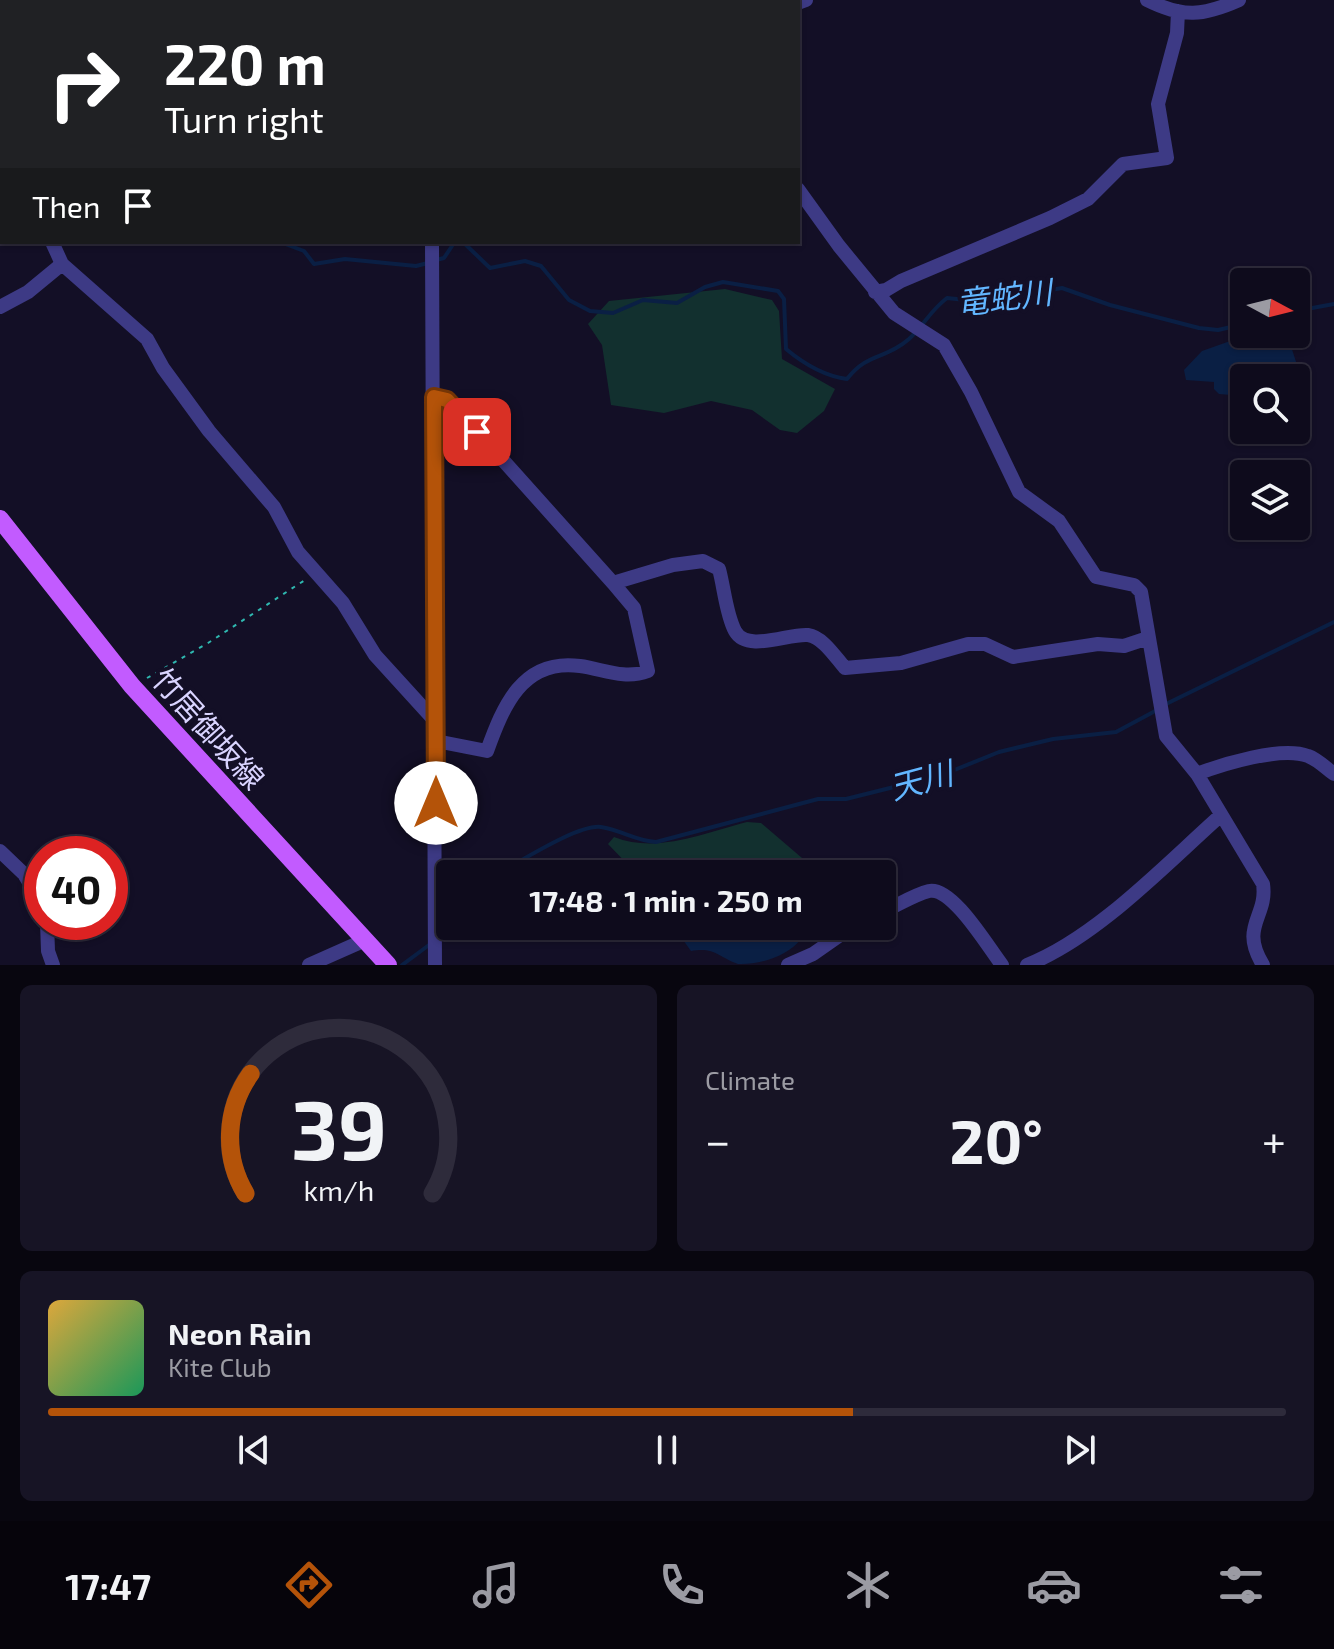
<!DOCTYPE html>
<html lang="en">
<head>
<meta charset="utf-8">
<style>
	body { margin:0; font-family:"Exo 2","Noto Sans JP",sans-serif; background:#171425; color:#f1f3f6; height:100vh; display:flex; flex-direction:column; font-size:30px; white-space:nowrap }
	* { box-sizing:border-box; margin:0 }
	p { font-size:26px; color:#9b9ba3 }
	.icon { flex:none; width:44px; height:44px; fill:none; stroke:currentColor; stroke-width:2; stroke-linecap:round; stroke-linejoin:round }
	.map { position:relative; height:965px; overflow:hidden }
	.details { display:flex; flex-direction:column; gap:20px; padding:20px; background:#08060f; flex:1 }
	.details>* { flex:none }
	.banner { position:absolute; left:0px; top:0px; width:800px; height:244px; box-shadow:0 2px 6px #0004,0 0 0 2px #2e2b3b; background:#202124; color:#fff; overflow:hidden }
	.needle { width:52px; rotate:97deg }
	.tools { position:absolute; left:1230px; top:268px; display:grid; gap:16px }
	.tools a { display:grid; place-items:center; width:80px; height:80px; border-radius:8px; background:#0e0b1c; box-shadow:0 2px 6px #0004,0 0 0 2px #2e2b3b; font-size:40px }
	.speed { position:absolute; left:24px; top:836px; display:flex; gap:16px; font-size:40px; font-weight:700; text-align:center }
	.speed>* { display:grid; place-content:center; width:104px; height:104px; border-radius:50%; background:#0e0b1c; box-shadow:0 2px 6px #0004,0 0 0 2px #2e2b3b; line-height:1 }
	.speed .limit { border:12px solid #d22; background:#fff; color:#111 }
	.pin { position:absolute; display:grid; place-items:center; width:68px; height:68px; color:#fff; margin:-34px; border-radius:16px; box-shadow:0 4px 12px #0006 }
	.me { position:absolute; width:88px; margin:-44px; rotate:0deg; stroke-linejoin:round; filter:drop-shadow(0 0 6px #0008) }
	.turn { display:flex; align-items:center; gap:28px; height:168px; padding:0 32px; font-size:36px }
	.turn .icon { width:104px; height:104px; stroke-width:2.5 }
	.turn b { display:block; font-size:56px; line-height:68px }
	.then { display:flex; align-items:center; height:76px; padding:0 32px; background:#0003; gap:16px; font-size:30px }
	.big { font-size:60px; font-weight:700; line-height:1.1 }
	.details .card { flex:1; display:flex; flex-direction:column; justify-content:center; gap:12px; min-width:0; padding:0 28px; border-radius:12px; background:#171425 }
	.details .dial { align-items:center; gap:0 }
	.dial svg { height:208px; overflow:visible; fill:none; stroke:#2e2b3b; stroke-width:7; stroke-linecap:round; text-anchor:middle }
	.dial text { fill:#f1f3f6; stroke:none }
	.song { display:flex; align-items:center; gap:24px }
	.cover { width:96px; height:96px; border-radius:12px; background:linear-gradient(135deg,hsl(40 70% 55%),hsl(150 70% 35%)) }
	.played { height:8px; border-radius:4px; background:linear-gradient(90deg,#b45309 65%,#2e2b3b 65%) }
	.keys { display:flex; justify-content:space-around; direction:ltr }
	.heat { display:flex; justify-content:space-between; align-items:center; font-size:44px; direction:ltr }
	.details .tiles { flex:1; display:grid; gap:20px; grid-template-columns:1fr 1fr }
	.card:last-child { grid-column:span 2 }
	.trip { position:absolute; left:436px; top:860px; width:460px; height:80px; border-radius:8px; background:#0e0b1c; box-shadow:0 2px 6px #0004,0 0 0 2px #2e2b3b; font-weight:700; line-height:80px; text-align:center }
	.tabs { display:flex; height:128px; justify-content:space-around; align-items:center; background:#06040b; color:#9b9ba3 }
	.tabs .icon { width:56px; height:56px }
	.tabs .current { color:#b45309 }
	.tabs b { font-size:36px; color:#f1f3f6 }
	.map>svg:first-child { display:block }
	.green { fill:#12302f }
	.water { fill:#0a1f44 }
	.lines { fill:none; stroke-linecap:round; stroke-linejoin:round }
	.stream { stroke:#0a1f44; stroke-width:4 }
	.path { stroke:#2fb8b0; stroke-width:2; stroke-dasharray:4 6; stroke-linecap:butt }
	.minor { stroke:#3d3a85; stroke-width:14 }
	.major { stroke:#c25bff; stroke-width:18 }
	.route-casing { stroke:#753606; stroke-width:20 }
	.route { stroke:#b45309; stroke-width:14 }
	.labels { text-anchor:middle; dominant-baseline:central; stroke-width:8; stroke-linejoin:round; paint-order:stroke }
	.street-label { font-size:30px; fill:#d9d4ff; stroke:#130f26 }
	.water-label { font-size:32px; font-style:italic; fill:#62b6ff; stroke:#130f26 }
</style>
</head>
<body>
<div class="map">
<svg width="1334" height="965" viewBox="0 0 1334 965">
	<rect width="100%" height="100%" fill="#130f26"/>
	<path class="green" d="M725,289L772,300L779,311L782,359L835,389L824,411L797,433L780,430L752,410L711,401L664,413L611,405L602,345L588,324L609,301Z
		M747,822L761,823L802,858L782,874H759L750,866L714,864L668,874H646L632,869L608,844L614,837C657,854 704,833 747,822Z"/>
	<path class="water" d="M1250,334H1287L1300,374L1298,383L1296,378H1244V396L1219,394L1214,389V382L1186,380L1184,370L1202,351Z
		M673,926H793L801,939C788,956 760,965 738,964C718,957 715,947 691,951Z"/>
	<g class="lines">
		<path class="stream" d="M0,214L2,213
			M280,242L304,251L314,264L345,259L416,266L428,263
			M436,260L444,258L454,243L465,244L490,268L525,261L541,266L569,300L590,311L613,313L643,300L677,303L705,287L723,282L778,291L784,299L786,349C804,364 824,376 847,379C868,352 885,360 909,339C923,326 931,310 947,298L985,302L1062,288L1110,305L1199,328L1218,330L1244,324
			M1296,311L1334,304
			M1164,705L1334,622
			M497,874C520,862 578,824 601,827C621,830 636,841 656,842L818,799H846L942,775L999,752L1053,739L1116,732L1157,710
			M438,936L450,924
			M402,965L429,945"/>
		<path class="path" d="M147,678L208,643L305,580"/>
		<path class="minor" d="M54,0L57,2
			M354,0L356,2
			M428,0V2
			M680,0V2
			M1147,0C1183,18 1203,16 1239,0
			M798,3L806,0
			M798,189L839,246L894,313L944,345L971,392L1019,492L1059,521L1096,577L1134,585L1141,592L1166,736L1197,774L1263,884C1268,917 1239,926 1263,965
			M432,242L435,965
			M62,264L147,339L163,368L209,431L274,507L298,552L343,603L375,655L436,722
			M875,292L886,290L901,281L1050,218L1088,199L1123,164L1167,158L1158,104L1177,33L1178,11
			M0,307L28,292L62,264L52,242
			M434,397L447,400L459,411L613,583L673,565L703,561L719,569C724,587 726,614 735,631C747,653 789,633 808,635C823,637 836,658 845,668L901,663L968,644H985L1013,657L1098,644L1124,646L1148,638
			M436,741L487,751C503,707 522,658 580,666C603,669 624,680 648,671L634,608L613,583
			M1197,774C1223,764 1281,746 1308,756C1317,759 1326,768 1334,774
			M0,851L24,874L42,903
			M882,912C897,906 913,895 929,891C952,886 988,947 1002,965
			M47,922L48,951L53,965
			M309,965L363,941
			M788,965L813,954L853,926
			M1027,965C1096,938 1164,866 1220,816"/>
		<path class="major" d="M0,519L132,686L388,965"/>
	</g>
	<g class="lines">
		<defs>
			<path id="route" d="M436,803L434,397L447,400L477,432"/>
		</defs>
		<use href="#route" class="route-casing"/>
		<use href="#route" class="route"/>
	</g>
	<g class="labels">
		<g class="street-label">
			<text transform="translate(209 728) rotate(48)">竹居御坂線</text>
		</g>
		<g class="water-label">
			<text transform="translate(1004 296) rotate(-7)">竜蛇川</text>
			<text transform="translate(921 779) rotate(-15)">天川</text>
		</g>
	</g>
</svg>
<div class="tools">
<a><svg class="needle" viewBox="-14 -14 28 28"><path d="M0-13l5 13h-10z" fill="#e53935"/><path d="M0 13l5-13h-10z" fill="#9b9ba3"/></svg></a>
<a><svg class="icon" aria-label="search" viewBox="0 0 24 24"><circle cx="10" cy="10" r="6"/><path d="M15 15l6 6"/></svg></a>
<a><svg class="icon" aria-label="layers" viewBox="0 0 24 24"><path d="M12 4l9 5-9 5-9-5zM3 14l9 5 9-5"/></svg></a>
</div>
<div class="speed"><div class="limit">40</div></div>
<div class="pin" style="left:477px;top:432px;background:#d93025"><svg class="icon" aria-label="arrive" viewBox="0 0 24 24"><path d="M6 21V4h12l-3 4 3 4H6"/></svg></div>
<svg class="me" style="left:436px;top:803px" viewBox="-20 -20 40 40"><circle r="19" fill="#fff"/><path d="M0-13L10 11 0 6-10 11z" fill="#b45309"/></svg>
<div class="trip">17:48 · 1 min · 250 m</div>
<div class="banner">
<div class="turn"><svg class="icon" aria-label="right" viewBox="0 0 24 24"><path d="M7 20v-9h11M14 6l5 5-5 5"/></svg><div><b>220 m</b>Turn right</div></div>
<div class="then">Then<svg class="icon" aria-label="arrive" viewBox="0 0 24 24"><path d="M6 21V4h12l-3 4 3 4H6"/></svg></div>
</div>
</div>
<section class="details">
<div class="tiles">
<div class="card dial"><svg viewBox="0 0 100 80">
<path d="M14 69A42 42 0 1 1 86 69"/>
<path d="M14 69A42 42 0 0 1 16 23" stroke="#b45309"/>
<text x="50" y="56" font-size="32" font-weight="700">39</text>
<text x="50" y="72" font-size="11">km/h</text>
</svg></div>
<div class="card"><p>Climate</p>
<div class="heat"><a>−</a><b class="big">20°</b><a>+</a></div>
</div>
<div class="card">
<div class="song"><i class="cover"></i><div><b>Neon Rain</b><p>Kite Club</p></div></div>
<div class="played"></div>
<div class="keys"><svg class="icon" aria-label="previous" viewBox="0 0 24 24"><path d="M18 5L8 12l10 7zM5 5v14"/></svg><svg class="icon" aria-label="pause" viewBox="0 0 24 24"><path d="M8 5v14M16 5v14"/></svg><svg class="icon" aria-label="next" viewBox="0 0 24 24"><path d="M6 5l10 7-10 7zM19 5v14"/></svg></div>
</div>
</div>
</section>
<nav class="tabs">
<b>17:47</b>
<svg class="icon current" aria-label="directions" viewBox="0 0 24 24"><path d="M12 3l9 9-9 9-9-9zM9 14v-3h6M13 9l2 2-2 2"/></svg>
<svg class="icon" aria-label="music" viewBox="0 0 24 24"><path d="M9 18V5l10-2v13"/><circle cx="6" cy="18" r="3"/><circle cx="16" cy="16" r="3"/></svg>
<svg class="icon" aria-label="phone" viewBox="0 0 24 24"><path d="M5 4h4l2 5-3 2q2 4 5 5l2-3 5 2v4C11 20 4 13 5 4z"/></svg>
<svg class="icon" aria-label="climate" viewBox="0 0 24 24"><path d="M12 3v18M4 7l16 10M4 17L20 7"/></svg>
<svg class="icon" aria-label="car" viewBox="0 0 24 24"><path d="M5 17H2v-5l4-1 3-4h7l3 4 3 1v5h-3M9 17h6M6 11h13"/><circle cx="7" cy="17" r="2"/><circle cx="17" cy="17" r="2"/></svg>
<svg class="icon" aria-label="filters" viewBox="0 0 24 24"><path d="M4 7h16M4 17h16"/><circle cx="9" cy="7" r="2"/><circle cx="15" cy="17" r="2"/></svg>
</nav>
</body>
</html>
